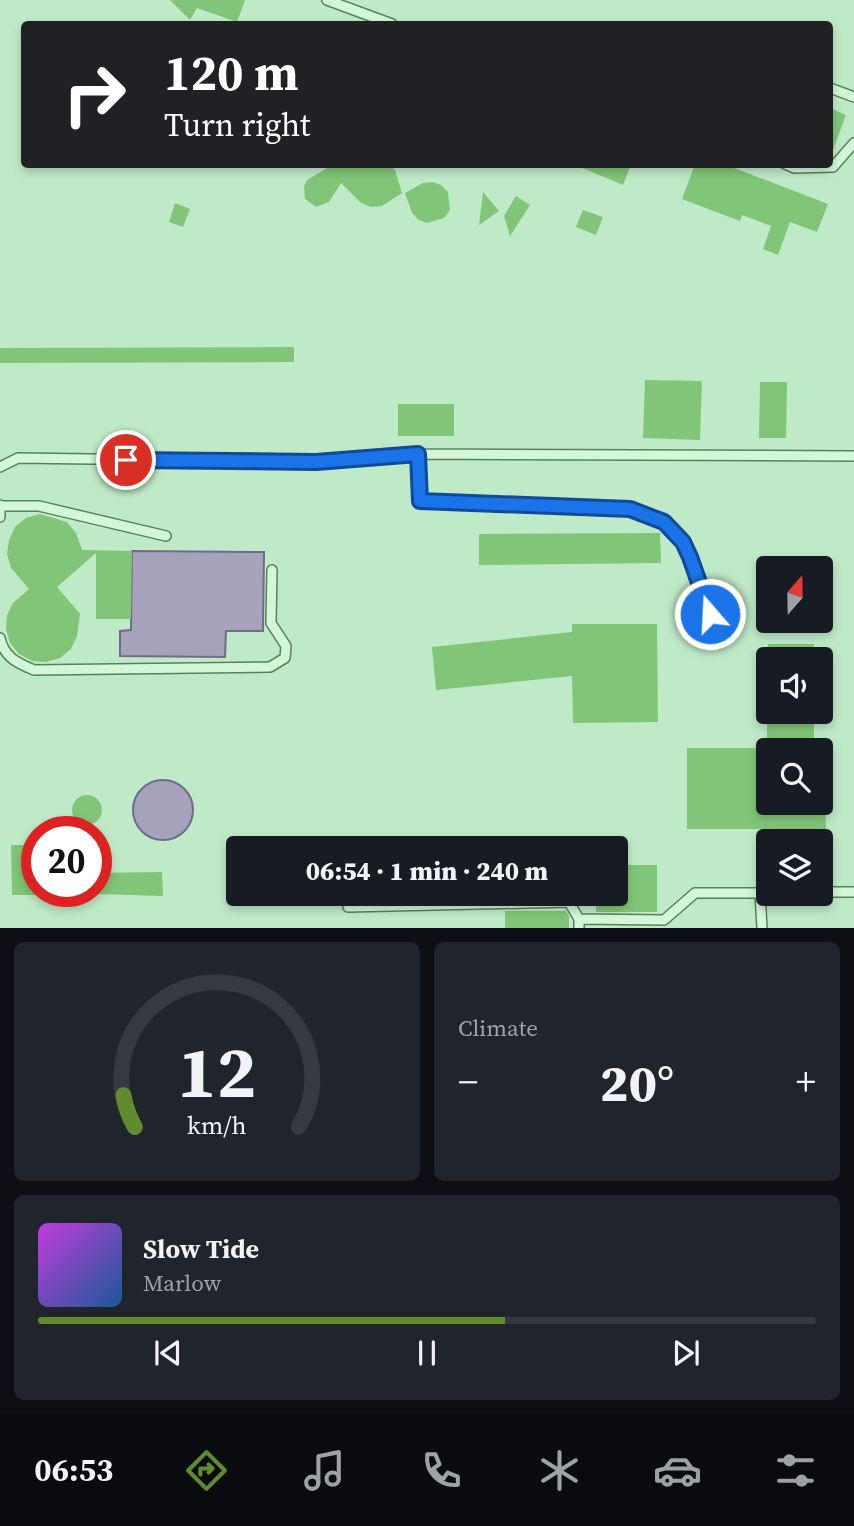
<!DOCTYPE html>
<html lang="en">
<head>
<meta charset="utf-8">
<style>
	body { margin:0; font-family:"Source Serif 4",serif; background:#20242c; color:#f1f3f6; height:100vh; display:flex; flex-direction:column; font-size:26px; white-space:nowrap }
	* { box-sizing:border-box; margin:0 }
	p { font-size:23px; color:#9ea1a6 }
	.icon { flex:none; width:38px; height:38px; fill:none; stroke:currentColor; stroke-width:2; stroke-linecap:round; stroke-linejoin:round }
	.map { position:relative; height:928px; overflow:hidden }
	.details { display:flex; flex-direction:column; gap:14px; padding:14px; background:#0d0f14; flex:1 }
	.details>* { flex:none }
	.banner { position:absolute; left:21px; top:21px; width:812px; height:147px; border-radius:7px; box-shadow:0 4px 10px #0003; background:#202124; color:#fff; overflow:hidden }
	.needle { width:46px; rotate:20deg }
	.tools { position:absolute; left:756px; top:556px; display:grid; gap:14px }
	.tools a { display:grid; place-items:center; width:77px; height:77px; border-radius:7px; background:#171b24; box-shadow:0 4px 10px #0003; font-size:35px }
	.speed { position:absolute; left:21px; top:816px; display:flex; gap:14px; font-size:35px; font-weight:700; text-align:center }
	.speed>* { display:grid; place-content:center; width:91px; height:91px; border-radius:50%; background:#171b24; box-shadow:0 4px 10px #0003; line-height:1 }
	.speed .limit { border:10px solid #d22; background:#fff; color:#111 }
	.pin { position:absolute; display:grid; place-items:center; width:60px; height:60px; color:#fff; margin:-30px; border:4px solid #fff; border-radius:50%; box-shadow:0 2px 7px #0007 }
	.me { position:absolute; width:77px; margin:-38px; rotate:341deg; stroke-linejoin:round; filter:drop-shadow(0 0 5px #0008) }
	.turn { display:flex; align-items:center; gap:24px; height:147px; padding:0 28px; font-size:32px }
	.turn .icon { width:91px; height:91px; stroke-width:2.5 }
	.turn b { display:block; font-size:49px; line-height:60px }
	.big { font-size:52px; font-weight:800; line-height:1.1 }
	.details .card { flex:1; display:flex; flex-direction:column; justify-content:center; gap:10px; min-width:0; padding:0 24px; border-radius:10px; background:#20242c }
	.details .dial { align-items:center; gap:0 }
	.dial svg { height:182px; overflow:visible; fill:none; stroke:#363941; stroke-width:7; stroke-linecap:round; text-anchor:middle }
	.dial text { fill:#f1f3f6; stroke:none }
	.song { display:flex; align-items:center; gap:21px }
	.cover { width:84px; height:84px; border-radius:10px; background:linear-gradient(135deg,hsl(290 70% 55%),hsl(210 70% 35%)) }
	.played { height:7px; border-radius:4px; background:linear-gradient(90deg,#608c2d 60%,#363941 60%) }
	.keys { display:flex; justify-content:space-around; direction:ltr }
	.heat { display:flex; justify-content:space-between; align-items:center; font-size:38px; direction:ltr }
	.details .tiles { flex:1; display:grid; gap:14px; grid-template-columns:1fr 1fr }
	.card:last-child { grid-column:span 2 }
	.trip { position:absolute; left:226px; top:836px; width:402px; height:70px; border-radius:7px; background:#171b24; box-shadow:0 4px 10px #0003; font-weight:800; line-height:70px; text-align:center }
	.tabs { display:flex; height:112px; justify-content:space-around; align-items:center; background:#090b0e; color:#9ea1a6 }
	.tabs .icon { width:49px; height:49px }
	.tabs .current { color:#608c2d }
	.tabs b { font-size:32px; color:#f1f3f6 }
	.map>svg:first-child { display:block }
	.water { fill:#a7a2bc; stroke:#716a89; stroke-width:2 }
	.building { fill:#81c678 }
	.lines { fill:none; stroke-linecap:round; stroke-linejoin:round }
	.service-casing { stroke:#598259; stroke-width:12 }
	.service { stroke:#d2f6d8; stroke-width:9 }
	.route-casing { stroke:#114b97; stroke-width:18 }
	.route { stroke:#1a73e8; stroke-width:12 }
</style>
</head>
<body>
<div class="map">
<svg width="854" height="928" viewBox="0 0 854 928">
	<rect width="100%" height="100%" fill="#bfeac7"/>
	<path class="water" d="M132,551L264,552L263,631H226L225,657L120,656V631L131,630Z
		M133 810a30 30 0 1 1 60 0a30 30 0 1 1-60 0Z"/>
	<path class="building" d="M170,0H245L237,22L197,8L190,20Z
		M830,108L846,115L831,155H830Z
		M323,164H390L395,170L402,193L382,206L371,207L361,203L341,183L329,202L316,207L305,199L304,186L307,180L327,168Z
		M573,164H631L623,185Z
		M695,164H724L828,204L817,232L790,222L778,255L763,249L771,226L742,215L740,221L682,199Z
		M433,182L441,185L448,192L450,210L444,218L427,223L419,220L412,213L405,193L423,183Z
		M483,192L499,211L479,225Z
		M516,196L530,205L510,236L504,216Z
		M175,203L190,209L183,227L169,222Z
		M583,210L603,217L596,235L576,227Z
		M294,347V362L0,363V348Z
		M645,380L702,381L700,440L643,438Z
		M760,382H787L786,438H759Z
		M398,404H454V436H398Z
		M40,514L67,522L76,533L82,550L132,551L131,619H96V553L57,587L80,614L77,636L71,649L60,658L46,662L32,661L19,654L10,643L6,629L7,615L13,603L29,589L11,568L7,554L9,540L15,527L26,518Z
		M660,533L661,563L479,565V534Z
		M572,624H657L658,722L573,723L572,676L436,690L432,647L572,632Z
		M768,644H814V660H767Z
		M767,712H814V751H768V803H825L826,829H687V748H767Z
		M72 810a15 15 0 1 1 30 0a15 15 0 1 1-30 0Z
		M11,845H37V895H12Z
		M616,865H657V912H596V894H616Z
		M162,872L163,896L96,894V873Z
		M505,911H566L569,916V928H505Z"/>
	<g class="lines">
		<defs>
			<path id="service" d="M327,0L392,24
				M830,88L854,97
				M785,164L794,168L833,167L854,143
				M417,454L420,501L630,509L664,522L683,542L690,557L710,614
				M0,467L18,458L316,462L417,454L854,456
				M0,505V517
				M0,506H39L166,536
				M0,638C4,657 17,663 34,670L270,667L285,658L286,646L271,623L272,570
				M821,892H854
				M760,893L762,928
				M348,907L569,902L579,919V928
				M579,919L664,920L695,893H768"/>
		</defs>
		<use href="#service" class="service-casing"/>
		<use href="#service" class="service"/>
	</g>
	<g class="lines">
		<defs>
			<path id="route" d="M126,460L316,462L418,454L420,501L630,509L664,522L683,542L690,557L710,614"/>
		</defs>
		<use href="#route" class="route-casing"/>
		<use href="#route" class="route"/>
	</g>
</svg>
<div class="tools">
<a><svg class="needle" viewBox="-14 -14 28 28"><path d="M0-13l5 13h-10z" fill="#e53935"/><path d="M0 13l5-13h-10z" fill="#9ea1a6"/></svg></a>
<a><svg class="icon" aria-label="sound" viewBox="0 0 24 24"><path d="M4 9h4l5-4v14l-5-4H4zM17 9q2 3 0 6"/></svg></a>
<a><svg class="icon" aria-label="search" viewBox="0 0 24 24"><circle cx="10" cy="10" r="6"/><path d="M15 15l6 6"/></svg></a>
<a><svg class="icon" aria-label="layers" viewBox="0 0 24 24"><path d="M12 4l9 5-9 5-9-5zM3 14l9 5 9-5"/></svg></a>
</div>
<div class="speed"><div class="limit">20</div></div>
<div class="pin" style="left:126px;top:460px;background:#d93025"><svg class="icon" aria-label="arrive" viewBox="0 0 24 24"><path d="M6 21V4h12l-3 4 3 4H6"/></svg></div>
<svg class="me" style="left:710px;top:614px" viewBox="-20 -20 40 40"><circle r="17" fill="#1a73e8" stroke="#fff" stroke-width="3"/><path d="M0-11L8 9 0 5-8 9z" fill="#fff"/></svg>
<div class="trip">06:54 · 1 min · 240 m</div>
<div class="banner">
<div class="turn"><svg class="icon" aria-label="right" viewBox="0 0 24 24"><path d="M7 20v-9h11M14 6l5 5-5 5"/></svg><div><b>120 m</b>Turn right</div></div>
</div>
</div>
<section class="details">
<div class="tiles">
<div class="card dial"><svg viewBox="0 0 100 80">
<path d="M14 69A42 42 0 1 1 86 69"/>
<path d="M14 69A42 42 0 0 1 9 55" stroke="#608c2d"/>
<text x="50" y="56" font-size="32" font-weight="700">12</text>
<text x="50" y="72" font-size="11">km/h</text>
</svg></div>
<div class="card"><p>Climate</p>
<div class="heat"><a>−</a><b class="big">20°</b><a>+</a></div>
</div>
<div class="card">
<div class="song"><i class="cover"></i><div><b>Slow Tide</b><p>Marlow</p></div></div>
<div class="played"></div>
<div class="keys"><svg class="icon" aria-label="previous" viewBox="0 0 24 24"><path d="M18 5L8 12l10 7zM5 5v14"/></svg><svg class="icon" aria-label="pause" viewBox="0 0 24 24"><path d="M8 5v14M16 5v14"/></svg><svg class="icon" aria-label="next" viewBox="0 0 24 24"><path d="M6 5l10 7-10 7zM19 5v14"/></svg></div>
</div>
</div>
</section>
<nav class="tabs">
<b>06:53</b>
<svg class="icon current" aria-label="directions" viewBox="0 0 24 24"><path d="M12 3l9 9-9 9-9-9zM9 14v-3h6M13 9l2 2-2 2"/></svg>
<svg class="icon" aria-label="music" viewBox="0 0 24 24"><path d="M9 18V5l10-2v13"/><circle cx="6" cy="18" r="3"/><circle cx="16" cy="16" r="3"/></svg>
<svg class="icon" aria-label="phone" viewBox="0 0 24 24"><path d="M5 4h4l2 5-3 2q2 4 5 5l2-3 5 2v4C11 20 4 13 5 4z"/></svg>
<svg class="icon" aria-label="climate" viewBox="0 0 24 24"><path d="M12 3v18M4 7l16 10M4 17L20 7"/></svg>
<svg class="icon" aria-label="car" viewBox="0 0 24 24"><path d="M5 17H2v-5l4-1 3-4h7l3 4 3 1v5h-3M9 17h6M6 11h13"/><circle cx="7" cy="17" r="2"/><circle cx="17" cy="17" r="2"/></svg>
<svg class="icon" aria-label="filters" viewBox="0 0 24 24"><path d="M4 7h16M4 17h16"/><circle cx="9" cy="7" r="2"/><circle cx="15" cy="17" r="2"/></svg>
</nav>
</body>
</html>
